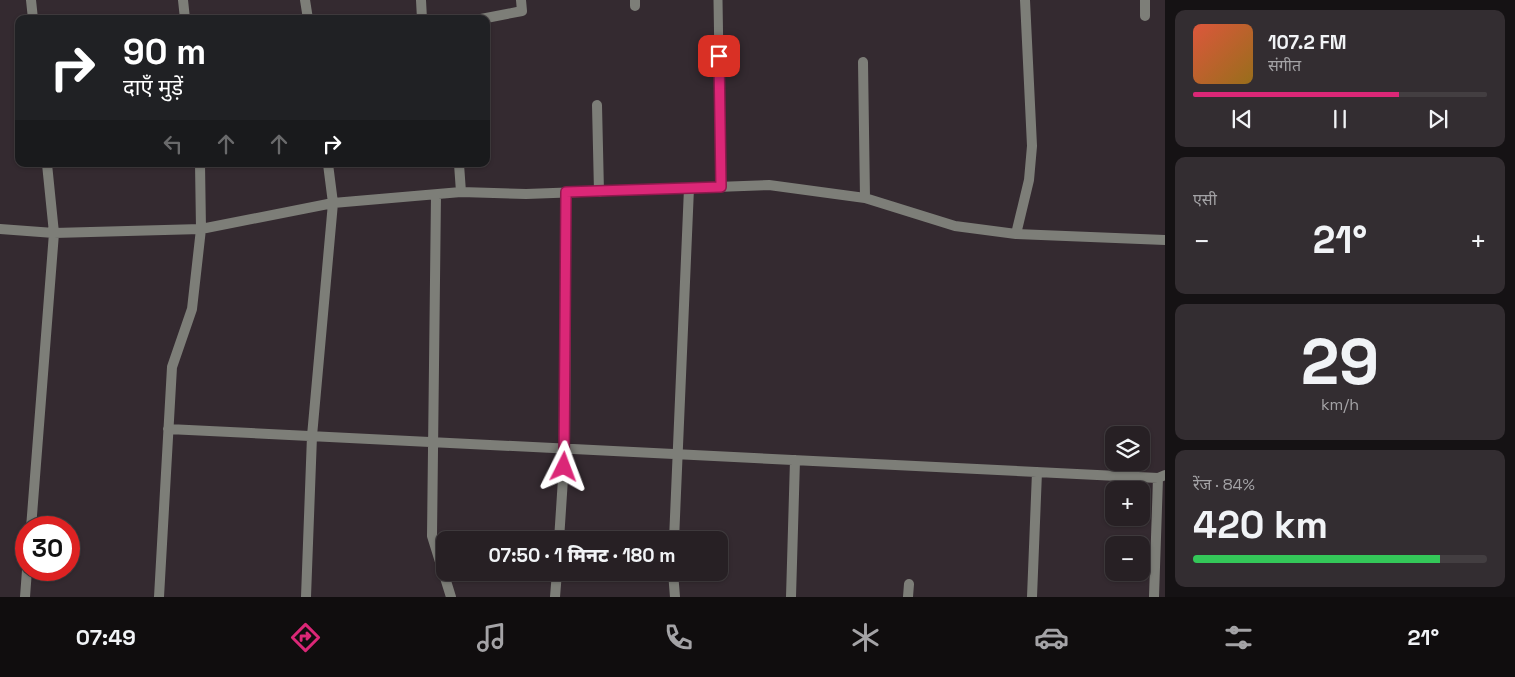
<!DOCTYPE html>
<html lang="hi">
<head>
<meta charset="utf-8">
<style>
	body { margin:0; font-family:"Space Grotesk","Noto Sans Devanagari",sans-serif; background:#332d31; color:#f1f3f6; height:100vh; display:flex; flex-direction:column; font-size:19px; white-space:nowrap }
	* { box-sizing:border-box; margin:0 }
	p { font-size:16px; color:#a4a3a6 }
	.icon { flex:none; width:28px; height:28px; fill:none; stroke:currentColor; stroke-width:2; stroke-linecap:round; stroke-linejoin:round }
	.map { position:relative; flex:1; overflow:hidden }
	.side { display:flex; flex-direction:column; gap:10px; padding:10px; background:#151214; width:350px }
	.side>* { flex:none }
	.hud { position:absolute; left:15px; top:15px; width:475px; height:152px; border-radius:10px; box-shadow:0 1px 4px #0004,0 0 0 1px #433e41; background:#202124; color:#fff; overflow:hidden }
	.tools { position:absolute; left:1105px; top:426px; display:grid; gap:10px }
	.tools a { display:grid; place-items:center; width:45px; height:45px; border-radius:10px; background:#272024; box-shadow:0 1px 4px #0004,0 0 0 1px #433e41; font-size:25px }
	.speed { position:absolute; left:15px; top:516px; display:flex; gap:10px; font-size:25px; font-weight:700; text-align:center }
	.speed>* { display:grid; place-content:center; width:65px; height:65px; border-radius:50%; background:#272024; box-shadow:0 1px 4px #0004,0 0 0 1px #433e41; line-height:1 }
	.speed .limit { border:8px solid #d22; background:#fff; color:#111 }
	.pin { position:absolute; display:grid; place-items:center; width:42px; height:42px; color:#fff; margin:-21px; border-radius:10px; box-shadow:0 2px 8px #0006 }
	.me { position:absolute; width:55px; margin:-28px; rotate:3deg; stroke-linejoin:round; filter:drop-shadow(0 0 4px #0008) }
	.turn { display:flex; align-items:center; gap:18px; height:105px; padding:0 25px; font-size:22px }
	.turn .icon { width:65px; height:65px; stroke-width:2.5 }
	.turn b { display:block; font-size:35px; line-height:42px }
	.lanes { display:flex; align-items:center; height:48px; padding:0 25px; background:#0003; justify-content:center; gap:25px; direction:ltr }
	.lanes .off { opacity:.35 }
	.big { font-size:38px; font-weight:800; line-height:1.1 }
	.side .card { flex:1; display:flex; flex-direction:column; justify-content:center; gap:8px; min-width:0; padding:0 18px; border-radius:10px; background:#332d31 }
	.side .dial { align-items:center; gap:0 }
	.dial b { font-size:65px; line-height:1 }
	.song { display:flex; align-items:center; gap:15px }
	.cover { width:60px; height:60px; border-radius:8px; background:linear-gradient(135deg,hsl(10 70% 55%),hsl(40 70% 35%)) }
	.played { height:5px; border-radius:2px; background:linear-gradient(90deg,#db2777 70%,#433e41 70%) }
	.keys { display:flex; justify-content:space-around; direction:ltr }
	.heat { display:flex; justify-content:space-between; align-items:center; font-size:28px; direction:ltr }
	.charge { height:8px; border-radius:4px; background:linear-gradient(90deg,#34c759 84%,#433e41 0) }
	.trip { position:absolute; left:436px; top:531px; width:292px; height:50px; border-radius:10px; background:#272024; box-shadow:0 1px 4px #0004,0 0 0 1px #433e41; font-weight:800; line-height:50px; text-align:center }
	.tab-bar { display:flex; height:80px; justify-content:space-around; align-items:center; background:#100d0e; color:#a4a3a6 }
	.tab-bar .icon { width:35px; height:35px }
	.tab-bar .selected { color:#db2777 }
	.tab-bar b { font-size:22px; color:#f1f3f6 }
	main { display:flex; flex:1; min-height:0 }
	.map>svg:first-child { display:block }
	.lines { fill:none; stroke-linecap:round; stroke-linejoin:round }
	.service { stroke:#7d7e78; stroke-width:9 }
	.minor { stroke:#7d7e78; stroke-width:10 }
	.route-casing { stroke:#8e194d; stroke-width:12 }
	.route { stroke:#db2777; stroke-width:9 }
</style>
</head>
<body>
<main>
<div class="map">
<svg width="1165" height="597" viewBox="0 0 1165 597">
	<rect width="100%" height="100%" fill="#342a30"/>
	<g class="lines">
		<path class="service" d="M718,0L721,187"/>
		<path class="minor" d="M31,0L33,19
			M183,0L185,19
			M305,0L308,19
			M421,0L422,19
			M635,0V6
			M1145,0V16
			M481,19L522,11L521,0
			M863,62L865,198
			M597,105L599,192
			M459,164L461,192
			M436,195L432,536L451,597
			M0,229L54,233L201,229L333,203L461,192L526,194L769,185L865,198L955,226L1016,234L1165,240
			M1016,234L1029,180L1032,146L1025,0
			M168,429L1158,478L1165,475
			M31,528L54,233L47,164
			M559,540L565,448L566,192
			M674,540L689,188
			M673,572L675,597
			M25,597L27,570
			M159,597L172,367L192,309L201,229L200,164
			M306,597L312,436L333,203L328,164
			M555,597L557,572
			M791,597L795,460
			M908,597L909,584
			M1032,597L1037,472
			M1154,597L1158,478"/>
	</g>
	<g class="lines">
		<defs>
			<path id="route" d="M564,467L566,192L721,187L719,56"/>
		</defs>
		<use href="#route" class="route-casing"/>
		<use href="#route" class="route"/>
	</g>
</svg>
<div class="tools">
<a><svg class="icon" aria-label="layers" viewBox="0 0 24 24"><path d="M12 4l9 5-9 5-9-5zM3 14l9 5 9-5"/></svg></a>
<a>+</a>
<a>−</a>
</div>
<div class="speed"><div class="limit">30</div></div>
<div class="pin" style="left:719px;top:56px;background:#d93025"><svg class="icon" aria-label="arrive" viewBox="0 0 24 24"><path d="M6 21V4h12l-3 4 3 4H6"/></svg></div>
<svg class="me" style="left:564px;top:467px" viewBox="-20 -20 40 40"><path d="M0-17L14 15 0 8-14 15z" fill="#db2777" stroke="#fff" stroke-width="4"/></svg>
<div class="trip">07:50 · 1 मिनट · 180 m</div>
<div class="hud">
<div class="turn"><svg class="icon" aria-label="right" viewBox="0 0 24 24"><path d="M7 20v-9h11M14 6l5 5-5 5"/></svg><div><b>90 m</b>दाएँ मुड़ें</div></div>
<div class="lanes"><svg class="icon off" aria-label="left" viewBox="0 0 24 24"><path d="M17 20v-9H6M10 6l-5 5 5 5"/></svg><svg class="icon off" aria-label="ahead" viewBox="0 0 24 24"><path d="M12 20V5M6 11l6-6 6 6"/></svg><svg class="icon off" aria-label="ahead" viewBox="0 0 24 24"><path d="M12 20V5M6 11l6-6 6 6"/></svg><svg class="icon" aria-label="right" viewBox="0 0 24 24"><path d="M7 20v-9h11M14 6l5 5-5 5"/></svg></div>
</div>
</div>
<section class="side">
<div class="card">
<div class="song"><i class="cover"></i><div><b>107.2 FM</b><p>संगीत</p></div></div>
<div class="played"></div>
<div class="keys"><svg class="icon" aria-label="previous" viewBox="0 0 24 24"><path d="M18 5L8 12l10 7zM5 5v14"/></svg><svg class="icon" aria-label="pause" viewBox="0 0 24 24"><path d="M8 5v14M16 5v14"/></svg><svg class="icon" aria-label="next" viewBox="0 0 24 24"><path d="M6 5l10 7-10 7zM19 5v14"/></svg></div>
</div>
<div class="card"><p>एसी</p>
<div class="heat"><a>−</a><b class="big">21°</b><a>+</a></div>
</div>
<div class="card dial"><b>29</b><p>km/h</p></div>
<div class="card"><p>रेंज · 84%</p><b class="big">420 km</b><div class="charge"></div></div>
</section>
</main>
<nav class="tab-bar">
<b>07:49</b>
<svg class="icon selected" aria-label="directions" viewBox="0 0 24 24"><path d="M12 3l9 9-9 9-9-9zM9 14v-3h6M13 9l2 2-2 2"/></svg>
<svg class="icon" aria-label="music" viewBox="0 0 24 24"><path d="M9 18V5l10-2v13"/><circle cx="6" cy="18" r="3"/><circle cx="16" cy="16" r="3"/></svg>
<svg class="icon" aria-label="phone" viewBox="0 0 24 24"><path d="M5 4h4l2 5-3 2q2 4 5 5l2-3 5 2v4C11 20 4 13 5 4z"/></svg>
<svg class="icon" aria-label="climate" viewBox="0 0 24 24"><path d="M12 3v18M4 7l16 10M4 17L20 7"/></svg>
<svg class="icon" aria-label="car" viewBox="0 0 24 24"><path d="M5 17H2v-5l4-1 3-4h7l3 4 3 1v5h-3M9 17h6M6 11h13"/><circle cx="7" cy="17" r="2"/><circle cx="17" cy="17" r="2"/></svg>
<svg class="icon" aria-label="filters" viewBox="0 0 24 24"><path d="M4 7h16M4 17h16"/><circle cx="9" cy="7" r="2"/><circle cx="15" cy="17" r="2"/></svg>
<b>21°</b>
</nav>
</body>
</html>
